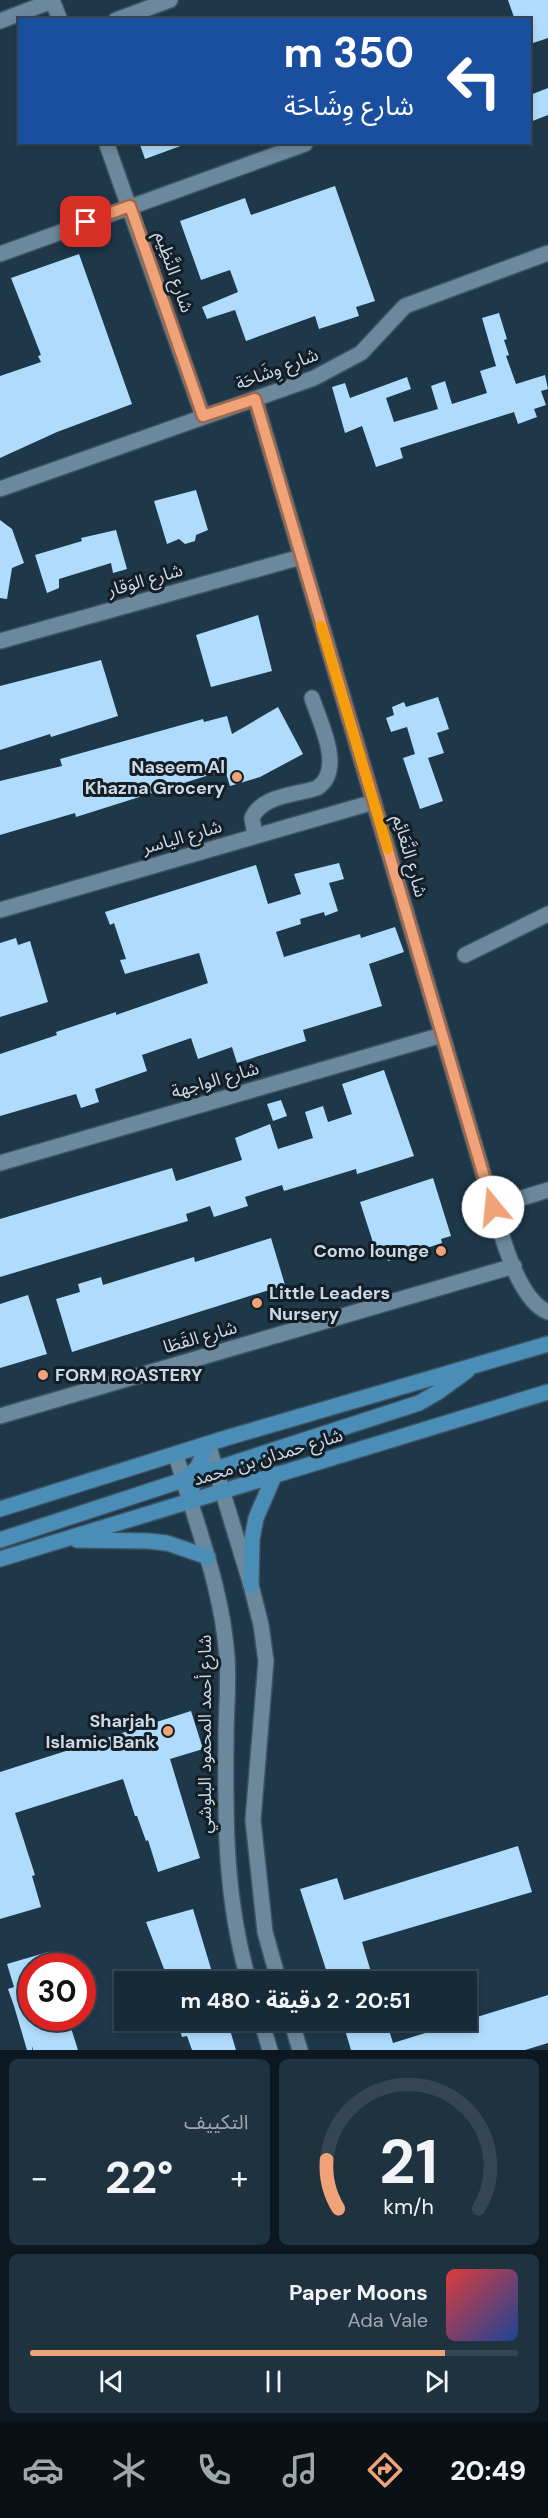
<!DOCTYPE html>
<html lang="ar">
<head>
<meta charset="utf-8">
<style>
	body { margin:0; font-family:"DM Sans","Noto Sans Arabic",sans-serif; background:#1f3240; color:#f1f3f6; direction:rtl; height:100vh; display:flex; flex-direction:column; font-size:22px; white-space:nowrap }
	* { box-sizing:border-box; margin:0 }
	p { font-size:20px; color:#9ea7ae }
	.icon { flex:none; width:33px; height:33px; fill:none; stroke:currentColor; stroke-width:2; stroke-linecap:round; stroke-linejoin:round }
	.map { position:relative; height:2050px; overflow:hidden; direction:ltr }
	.side { display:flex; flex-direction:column; gap:9px; padding:9px; background:#0c171f; flex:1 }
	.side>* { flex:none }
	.hud { position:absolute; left:18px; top:18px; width:513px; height:126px; border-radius:0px; box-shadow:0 3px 9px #0003,0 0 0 2px #354653; direction:rtl; background:#1a4fa0; color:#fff; overflow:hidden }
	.speed { position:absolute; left:18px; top:1953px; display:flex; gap:12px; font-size:30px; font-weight:700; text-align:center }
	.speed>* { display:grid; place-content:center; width:78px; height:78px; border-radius:50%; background:#162a38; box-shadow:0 3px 9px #0003,0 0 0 2px #354653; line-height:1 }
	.speed .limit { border:9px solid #d22; background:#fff; color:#111 }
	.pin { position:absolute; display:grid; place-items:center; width:51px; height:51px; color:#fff; margin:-26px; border-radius:12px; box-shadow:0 3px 9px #0006 }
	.me { position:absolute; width:66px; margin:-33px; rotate:343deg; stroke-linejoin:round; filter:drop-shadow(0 0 4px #0008) }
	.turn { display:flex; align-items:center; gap:21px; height:126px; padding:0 18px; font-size:27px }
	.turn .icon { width:78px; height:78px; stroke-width:2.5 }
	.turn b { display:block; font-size:42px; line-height:51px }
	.big { font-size:45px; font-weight:700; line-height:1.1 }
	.side .widget { flex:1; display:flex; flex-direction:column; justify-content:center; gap:9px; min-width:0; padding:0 21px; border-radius:9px; background:#1f3240 }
	.side .dial { align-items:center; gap:0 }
	.dial svg { height:156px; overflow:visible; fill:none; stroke:#354653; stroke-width:7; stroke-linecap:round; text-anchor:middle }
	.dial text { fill:#f1f3f6; stroke:none }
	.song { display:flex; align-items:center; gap:18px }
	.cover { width:72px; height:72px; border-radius:9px; background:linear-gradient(135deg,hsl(0 70% 55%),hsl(220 70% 35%)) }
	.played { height:6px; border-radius:3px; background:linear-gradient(90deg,#f0a279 85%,#354653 85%) }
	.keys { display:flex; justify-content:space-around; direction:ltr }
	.heat { display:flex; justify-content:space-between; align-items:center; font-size:33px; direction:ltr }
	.side .tiles { flex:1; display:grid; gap:9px; grid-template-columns:1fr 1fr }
	.widget:last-child { grid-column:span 2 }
	.trip { position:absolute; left:114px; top:1971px; width:363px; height:60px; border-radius:0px; background:#162a38; box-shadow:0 3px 9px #0003,0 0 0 2px #354653; font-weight:700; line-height:60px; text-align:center; direction:rtl }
	.menu { display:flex; height:96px; justify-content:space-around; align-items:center; background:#091116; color:#9ea7ae }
	.menu .icon { width:42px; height:42px }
	.menu .on { color:#f0a279 }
	.menu b { font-size:27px; color:#f1f3f6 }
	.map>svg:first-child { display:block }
	.building { fill:#afdcfc }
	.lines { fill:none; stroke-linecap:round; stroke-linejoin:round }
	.minor-casing { stroke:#3c5362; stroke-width:18 }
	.major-casing { stroke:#3c5362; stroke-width:18 }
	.minor { stroke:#6c889c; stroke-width:15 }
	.major { stroke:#4a8eb8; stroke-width:15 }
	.route-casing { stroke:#9c694f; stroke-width:15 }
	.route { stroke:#f0a279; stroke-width:10 }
	.slow { stroke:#f59e0b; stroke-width:10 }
	.poi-dot { fill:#f0a279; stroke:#131e26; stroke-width:2 }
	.labels { text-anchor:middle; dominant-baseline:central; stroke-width:6; stroke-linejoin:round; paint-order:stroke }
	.street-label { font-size:18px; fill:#cad9e4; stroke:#131e26 }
	.poi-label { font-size:18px; font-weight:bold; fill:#cad9e4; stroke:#131e26; text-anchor:end }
</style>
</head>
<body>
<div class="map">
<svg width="548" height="2050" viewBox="0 0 548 2050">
	<rect width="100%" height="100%" fill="#1e384a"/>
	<path class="building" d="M508,0H548V38L530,44V20H515Z
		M548,88V115L530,122V95Z
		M139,142H185L186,144L145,159Z
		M335,186L375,301L356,307L359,316L319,329L315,316L246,341L235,310L207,319L202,307L238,292L230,270L201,280L180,221L245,198L251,215Z
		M79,254L132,404L57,432L0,458V376L41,362L38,356L41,355L11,278Z
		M499,313L507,339L504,340L509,355L506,356L516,384L545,375L548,389L541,391L546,405L534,409L537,417L518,424L514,412L400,448L403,458L376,467L362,426L345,433L332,387L345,383L350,398L407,377L411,389L386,398L394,422L438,409L431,386L445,381L452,404L487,393L480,371L496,366L482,318Z
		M196,490L208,530L196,535L195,541L185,544L179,539L167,544L154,501Z
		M0,520L12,529L24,563L12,568L7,599L0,598Z
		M116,530L127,569L113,573L111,563L59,579V588L47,593L35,555L82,541L81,538Z
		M258,615L272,671L211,687L196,635Z
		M101,660L118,716L51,737L50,734L0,750V686Z
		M438,697L449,729L437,733L444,753L428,758L443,801L420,809L403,758L415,754L407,727L391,732L386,718L394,715L392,707L404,702L406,707Z
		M278,707L303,754L260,777L230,786L225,770L76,817L75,813L0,835V781L62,766L60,759L203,719L204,722L227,716L232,734Z
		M339,863L344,879L329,883L338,911L325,916L324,912L300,919L301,924L276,932L284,957L360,934L361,938L395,927L404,952L369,964L382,1006L303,1030L306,1041L237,1063L232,1047L198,1059L191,1038L142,1055L147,1071L95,1089L99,1102L81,1108L76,1094L0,1116V1054L57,1035L56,1032L116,1012V1015L208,983L199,953L125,974L120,960L126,959L114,923L110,925L105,912L256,865L268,904L301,894L294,874Z
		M16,938L18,945L30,941L48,1002L0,1017V943Z
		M384,1070L414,1156L357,1174L356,1169L284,1191L282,1185L245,1197L248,1206L214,1217L210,1206L186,1214L188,1221L0,1277V1219L172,1168L176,1181L242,1160L235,1138L270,1124L278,1149L313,1138L305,1112L323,1106L328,1122L352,1114L342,1084Z
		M281,1100L287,1116L273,1121L267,1104Z
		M433,1178L451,1236L441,1239L442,1243L408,1254L388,1261L386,1256L378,1258L360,1202Z
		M271,1238L285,1285L72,1352L56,1299L80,1292L78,1284L101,1277L103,1285L194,1257L195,1262Z
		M28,1295L47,1354L0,1368V1304Z
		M191,1711L203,1749L170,1759L200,1858L158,1872L148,1840L146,1841L137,1816H135L123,1779L15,1813L35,1875L32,1876L41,1907L0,1919V1772Z
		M518,1846L532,1892L362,1942L374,1982H330L300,1889L337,1878L344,1900Z
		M193,1909L215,1982H169L146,1922Z
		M48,1952L53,1966H32V2018H63L66,2030L71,2028L78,2050H33L32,2046V2050H27L14,2006L8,1989L14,1987L7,1964Z
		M548,1995V2043L525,2050H351L342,2020H386L393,2043Z
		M177,2020H227L236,2050H192L187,2036L182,2037Z"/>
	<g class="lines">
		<defs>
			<path id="minor" d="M52,0L60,20
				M116,20L170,0
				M0,21L52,1
				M106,142L203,416
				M0,254L305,144
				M255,399L493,1207C502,1236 518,1300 548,1312
				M0,489L314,378L361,353L405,306L548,253
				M0,641L301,557
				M255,836L252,818C262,795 296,795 317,788C345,770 320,723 312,698
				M0,910L374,802
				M465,955L548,914
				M0,1163L442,1035
				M493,1207L548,1190
				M0,1416L514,1266
				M208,1444L251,1585L261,1625L266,1661L253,1820L265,1932L279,1982
				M176,1455C195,1522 222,1586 227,1657C229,1683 226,1711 226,1738C225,1822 225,1900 249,1982
				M261,2020L270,2050
				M291,2020L300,2050"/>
			<path id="major" d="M189,1501C189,1488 195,1479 206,1472L419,1403L438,1392L467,1371
				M0,1509L226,1438L548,1344
				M0,1540L183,1480L197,1468L208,1444
				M77,1540L148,1541L167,1543L208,1557
				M0,1559L548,1392
				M251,1585L252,1539L256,1518L275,1474"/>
		</defs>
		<use href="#minor" class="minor-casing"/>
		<use href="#major" class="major-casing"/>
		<use href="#minor" class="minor"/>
		<use href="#major" class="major"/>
	</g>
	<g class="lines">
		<defs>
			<path id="route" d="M86,222L130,206L203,416L255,399L493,1207"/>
		</defs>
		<use href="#route" class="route-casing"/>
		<use href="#route" class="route"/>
		<path class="slow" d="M321,626L388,849"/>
	</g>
	<g class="poi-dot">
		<circle cx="237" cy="777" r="6"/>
		<circle cx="441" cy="1251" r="6"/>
		<circle cx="257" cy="1303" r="6"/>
		<circle cx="43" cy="1375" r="6"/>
		<circle cx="168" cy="1731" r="6"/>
	</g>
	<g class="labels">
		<g class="street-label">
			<text transform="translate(174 272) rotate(71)">شارع النَّظِيم</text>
			<text transform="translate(277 369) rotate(-21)">شارع وِشَاحَة</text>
			<text transform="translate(145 580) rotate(-16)">شارع الوَقار</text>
			<text transform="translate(182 837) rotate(-16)">شارع الياسر</text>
			<text transform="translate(410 856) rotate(74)">شارع النَّعَائِم</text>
			<text transform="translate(215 1080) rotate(-16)">شارع الواجهة</text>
			<text transform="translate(200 1337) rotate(-16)">شارع القَطَا</text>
			<text transform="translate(268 1457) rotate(-17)">شارع حمدان بن محمد</text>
			<text transform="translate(205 1734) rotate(-90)">شارع أحمد المحمود البلوشي</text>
		</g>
		<g class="poi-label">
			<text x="225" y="767">Naseem Al<tspan x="225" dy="21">Khazna Grocery</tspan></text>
			<text x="429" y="1251">Como lounge</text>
			<text x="269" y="1293" text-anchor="start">Little Leaders<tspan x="269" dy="21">Nursery</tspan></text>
			<text x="55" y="1375" text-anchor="start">FORM ROASTERY</text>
			<text x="156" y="1721">Sharjah<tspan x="156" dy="21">Islamic Bank</tspan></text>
		</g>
	</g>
</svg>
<div class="speed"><div class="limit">30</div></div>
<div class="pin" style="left:86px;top:222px;background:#d93025"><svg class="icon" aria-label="arrive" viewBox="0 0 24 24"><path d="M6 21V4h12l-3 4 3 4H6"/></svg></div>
<svg class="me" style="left:493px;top:1207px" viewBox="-20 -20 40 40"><circle r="19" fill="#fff"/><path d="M0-13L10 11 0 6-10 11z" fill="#f0a279"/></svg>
<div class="trip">20:51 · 2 دقيقة · 480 m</div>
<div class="hud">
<div class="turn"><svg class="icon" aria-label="left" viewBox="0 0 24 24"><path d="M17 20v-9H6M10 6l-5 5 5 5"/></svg><div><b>350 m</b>شارع وِشَاحَة</div></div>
</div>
</div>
<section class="side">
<div class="tiles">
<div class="widget dial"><svg viewBox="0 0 100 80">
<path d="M14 69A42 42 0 1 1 86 69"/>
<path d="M14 69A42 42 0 0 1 8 44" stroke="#f0a279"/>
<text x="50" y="56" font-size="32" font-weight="700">21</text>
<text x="50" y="72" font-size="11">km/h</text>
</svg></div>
<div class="widget"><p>التكييف</p>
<div class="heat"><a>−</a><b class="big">22°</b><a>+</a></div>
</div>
<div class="widget">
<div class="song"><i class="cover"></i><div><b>Paper Moons</b><p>Ada Vale</p></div></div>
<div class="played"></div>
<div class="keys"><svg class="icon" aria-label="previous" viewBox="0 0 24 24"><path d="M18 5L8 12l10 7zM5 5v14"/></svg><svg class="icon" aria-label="pause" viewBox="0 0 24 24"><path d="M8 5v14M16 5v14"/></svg><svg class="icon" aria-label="next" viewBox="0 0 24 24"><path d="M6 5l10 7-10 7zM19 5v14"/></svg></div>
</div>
</div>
</section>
<nav class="menu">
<b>20:49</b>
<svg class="icon on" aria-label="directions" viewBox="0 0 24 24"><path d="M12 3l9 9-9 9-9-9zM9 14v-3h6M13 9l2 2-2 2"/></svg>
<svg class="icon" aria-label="music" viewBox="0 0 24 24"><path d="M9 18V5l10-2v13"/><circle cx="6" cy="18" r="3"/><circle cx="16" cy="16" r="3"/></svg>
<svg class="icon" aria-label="phone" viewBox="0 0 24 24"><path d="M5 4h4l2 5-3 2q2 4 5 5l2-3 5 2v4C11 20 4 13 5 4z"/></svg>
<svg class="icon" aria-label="climate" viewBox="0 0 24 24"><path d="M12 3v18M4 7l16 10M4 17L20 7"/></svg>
<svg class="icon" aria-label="car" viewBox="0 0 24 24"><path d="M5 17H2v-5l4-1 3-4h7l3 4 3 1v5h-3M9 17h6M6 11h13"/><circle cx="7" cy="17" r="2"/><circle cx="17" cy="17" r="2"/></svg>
</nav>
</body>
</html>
